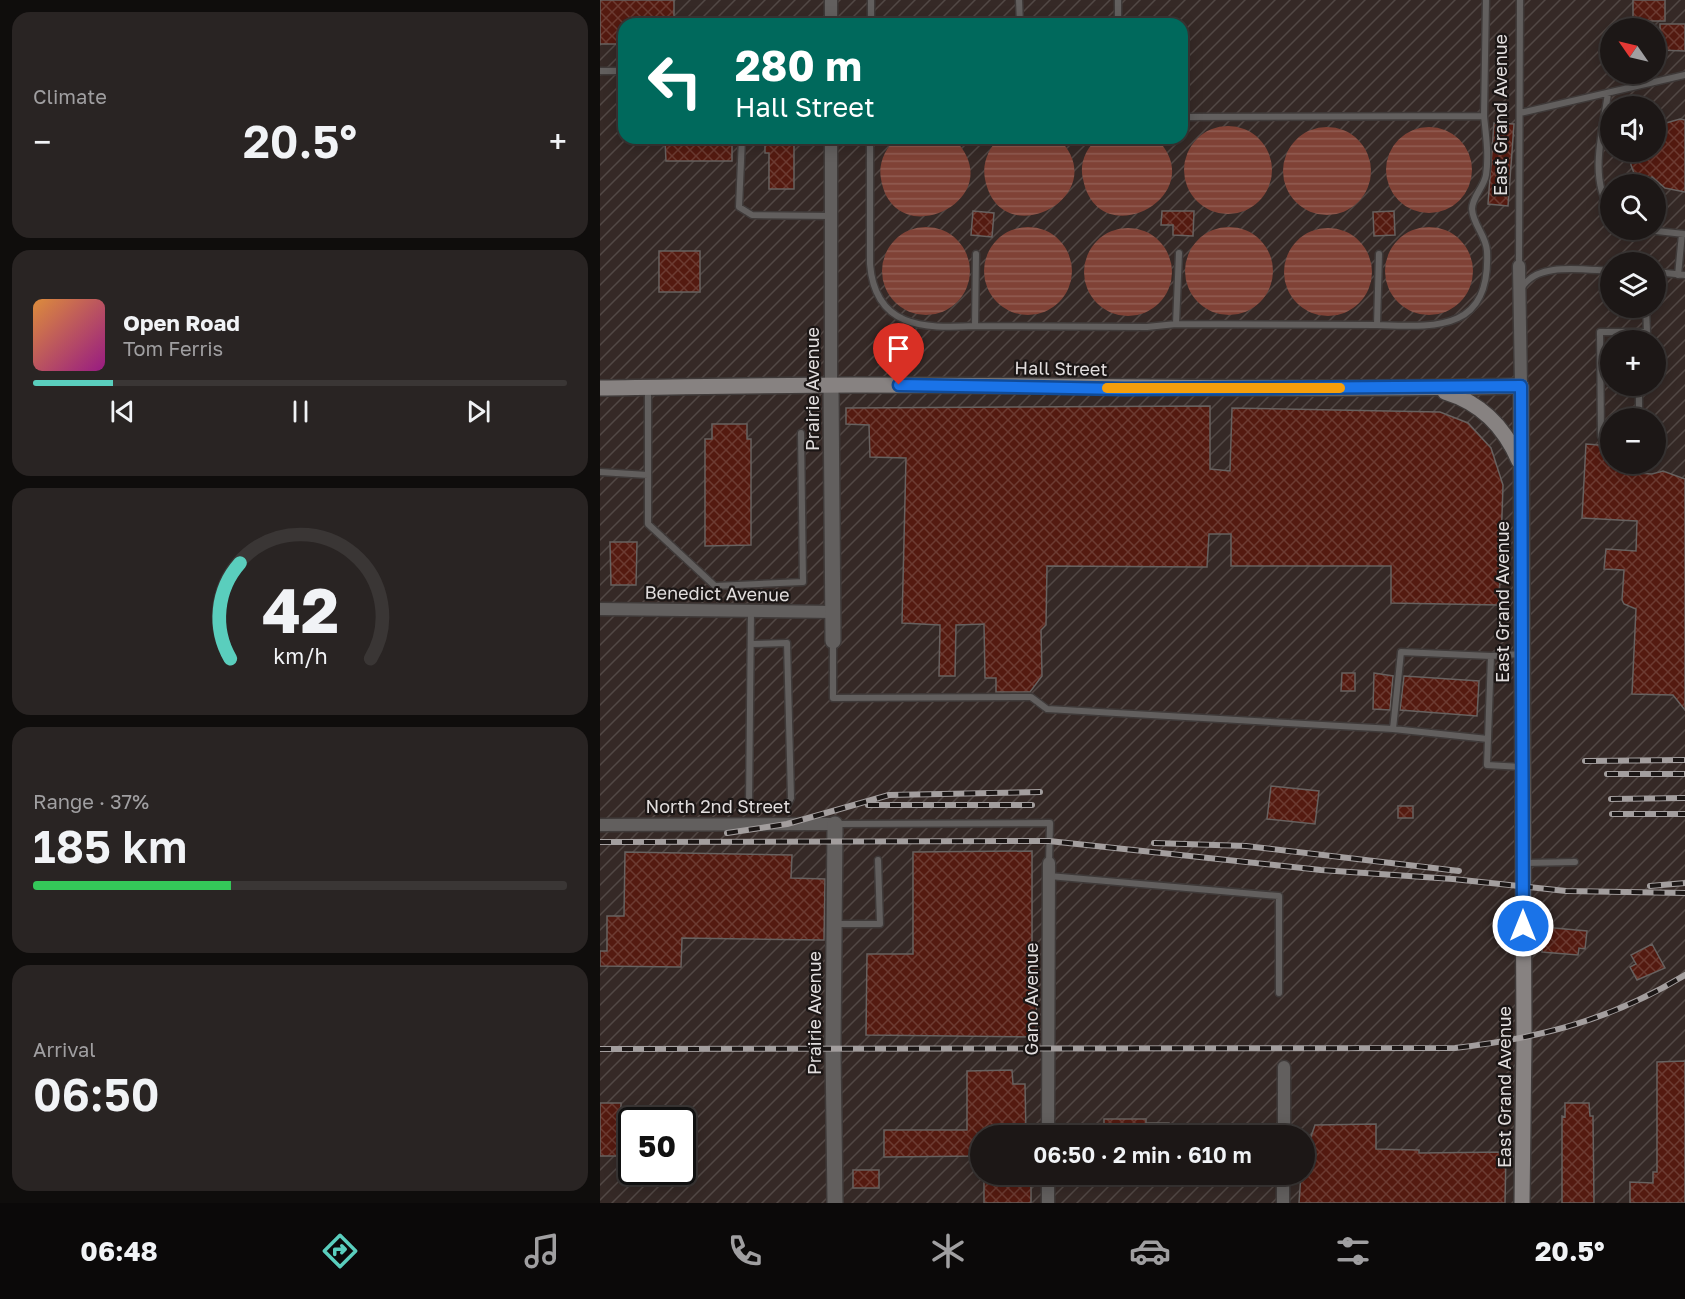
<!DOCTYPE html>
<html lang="en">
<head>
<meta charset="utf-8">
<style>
	body { margin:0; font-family:"Golos Text",sans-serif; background:#292423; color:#f1f3f6; height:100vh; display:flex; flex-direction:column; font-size:22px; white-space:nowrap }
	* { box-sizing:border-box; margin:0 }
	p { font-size:20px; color:#a09fa1 }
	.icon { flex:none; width:33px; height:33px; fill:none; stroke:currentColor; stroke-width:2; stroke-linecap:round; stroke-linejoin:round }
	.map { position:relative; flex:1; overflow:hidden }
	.sheet { display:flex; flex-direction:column; gap:12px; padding:12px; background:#0f0d0c; width:600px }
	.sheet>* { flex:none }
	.top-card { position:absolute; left:18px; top:18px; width:570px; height:126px; border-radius:18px; box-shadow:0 3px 15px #0003,0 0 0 2px #3a3635; background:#00695c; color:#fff; overflow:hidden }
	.needle { width:39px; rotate:304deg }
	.controls { position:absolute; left:1000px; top:18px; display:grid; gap:12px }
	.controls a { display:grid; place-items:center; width:66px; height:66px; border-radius:50%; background:#1c1716; box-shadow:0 3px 15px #0003,0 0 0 2px #3a3635; font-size:30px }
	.speed { position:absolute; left:18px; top:1107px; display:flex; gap:12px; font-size:30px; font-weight:700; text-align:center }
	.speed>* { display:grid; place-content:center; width:78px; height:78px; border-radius:50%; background:#1c1716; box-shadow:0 3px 15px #0003,0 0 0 2px #3a3635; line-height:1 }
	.speed .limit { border:3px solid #111; border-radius:9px; background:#fff; color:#111 }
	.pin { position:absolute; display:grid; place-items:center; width:51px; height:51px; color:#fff; margin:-62px -26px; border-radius:50% 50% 50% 0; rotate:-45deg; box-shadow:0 0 6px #0007 }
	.pin .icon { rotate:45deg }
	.me { position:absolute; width:66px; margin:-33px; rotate:0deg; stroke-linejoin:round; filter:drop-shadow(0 0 4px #0008) }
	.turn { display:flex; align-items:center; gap:21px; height:126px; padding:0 18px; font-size:27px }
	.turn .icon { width:78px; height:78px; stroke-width:2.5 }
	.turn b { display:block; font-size:42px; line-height:51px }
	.big { font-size:45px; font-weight:600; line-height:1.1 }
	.sheet .tile { flex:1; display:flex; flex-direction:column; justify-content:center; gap:9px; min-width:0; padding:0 21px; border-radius:18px; background:#292423 }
	.sheet .dial { align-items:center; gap:0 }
	.dial svg { height:156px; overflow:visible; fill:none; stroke:#3a3635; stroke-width:7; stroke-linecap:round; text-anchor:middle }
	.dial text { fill:#f1f3f6; stroke:none }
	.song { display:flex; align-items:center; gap:18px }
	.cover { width:72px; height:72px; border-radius:9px; background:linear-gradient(135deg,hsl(30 70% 55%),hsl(310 70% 35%)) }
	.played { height:6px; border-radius:3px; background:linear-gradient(90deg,#5acebd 15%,#3a3635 15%) }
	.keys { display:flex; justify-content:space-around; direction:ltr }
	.heat { display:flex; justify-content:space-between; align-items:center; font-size:33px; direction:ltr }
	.charge { height:9px; border-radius:4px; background:linear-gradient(90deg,#34c759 37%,#3a3635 0) }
	.trip { position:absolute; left:370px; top:1125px; width:345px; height:60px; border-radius:30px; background:#1c1716; box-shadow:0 3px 15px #0003,0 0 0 2px #3a3635; font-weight:600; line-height:60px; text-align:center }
	.tabs { display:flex; height:96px; justify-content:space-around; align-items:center; background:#0b0909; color:#a09fa1 }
	.tabs .icon { width:42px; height:42px }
	.tabs .current { color:#5acebd }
	.tabs b { font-size:27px; color:#f1f3f6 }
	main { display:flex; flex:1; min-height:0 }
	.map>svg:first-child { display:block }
	.industrial { fill:url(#industrial-furrows); fill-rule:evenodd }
	.water { fill:url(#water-rules) }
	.building { fill:url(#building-cross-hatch); stroke:#67615f; stroke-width:1.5 }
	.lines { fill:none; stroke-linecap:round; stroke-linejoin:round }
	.service-casing { stroke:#3f3a39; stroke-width:9 }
	.minor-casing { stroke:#3f3a39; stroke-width:15 }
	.tertiary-casing { stroke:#3f3a39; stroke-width:18 }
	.secondary-casing { stroke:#3f3a39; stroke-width:18 }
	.service { stroke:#625f5e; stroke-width:6 }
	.minor { stroke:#625f5e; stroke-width:12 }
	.tertiary { stroke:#625f5e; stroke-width:15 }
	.secondary { stroke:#878281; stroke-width:15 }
	.rail-casing { stroke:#a39e9e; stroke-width:6 }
	.rail { stroke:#1b1615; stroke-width:4; stroke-dasharray:11; stroke-linecap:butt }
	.route-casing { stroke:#114b97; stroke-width:15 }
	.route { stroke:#1a73e8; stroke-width:10 }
	.slow { stroke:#f59e0b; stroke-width:10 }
	.labels { text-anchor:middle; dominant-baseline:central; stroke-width:4.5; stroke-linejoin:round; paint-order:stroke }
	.street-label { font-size:18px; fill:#e1dddd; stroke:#1b1615 }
</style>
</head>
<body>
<main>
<section class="sheet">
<div class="tile"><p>Climate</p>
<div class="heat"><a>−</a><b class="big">20.5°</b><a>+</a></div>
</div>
<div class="tile">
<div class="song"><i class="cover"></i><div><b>Open Road</b><p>Tom Ferris</p></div></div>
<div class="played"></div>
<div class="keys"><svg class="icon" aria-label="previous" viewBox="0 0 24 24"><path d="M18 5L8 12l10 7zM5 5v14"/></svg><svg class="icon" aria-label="pause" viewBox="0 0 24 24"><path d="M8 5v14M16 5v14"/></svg><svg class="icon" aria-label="next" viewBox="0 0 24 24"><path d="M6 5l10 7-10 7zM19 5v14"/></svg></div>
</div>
<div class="tile dial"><svg viewBox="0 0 100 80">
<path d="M14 69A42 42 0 1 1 86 69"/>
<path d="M14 69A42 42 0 0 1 19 20" stroke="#5acebd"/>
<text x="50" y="56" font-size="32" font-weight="700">42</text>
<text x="50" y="72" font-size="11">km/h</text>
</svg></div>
<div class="tile"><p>Range · 37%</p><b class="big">185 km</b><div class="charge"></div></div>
<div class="tile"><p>Arrival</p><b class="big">06:50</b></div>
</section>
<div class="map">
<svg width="1085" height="1203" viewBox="0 0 1085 1203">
	<defs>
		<pattern id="industrial-furrows" width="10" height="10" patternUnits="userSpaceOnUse" patternTransform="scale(1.5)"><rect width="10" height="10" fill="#352926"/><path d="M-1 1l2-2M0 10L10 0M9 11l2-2" fill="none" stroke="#524845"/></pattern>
		<pattern id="water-rules" width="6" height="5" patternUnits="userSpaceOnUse" patternTransform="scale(1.5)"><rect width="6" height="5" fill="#804236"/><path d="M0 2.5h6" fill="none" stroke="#925d53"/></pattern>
		<pattern id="building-cross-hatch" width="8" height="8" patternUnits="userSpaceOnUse" patternTransform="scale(1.5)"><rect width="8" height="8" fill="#541a10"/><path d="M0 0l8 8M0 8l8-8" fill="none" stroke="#6c3b32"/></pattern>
	</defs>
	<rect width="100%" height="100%" fill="#251f1e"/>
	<path class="industrial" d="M0,0H1085V1203H0ZM24,24H582V138H24ZM1011,28H1056V74H1011ZM1011,106H1056V152H1011ZM1011,184H1056V230H1011ZM1011,262H1056V308H1011ZM1011,340H1056V386H1011ZM1011,418H1056V464H1011ZM32,1120H82V1172H32ZM381,1136H705V1174H381Z"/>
	<path class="water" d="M584 170a44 44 0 1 1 88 0a44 44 0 1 1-88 0Z
		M683 171a44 44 0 1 1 88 0a44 44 0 1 1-88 0Z
		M786 170a43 43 0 1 1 86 0a43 43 0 1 1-86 0Z
		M297,138H353C415,198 294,257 281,179C278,164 285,148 297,138Z
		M400,138H458C517,195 400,257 385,179C382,164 388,148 400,138Z
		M498,138H556C614,195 498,257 483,179C479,164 486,148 498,138Z
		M384 271a44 44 0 1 1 88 0a44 44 0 1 1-88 0Z
		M282 271a44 44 0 1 1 88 0a44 44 0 1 1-88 0Z
		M585 271a44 44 0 1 1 88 0a44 44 0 1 1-88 0Z
		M785 271a44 44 0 1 1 88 0a44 44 0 1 1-88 0Z
		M684 272a44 44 0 1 1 88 0a44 44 0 1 1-88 0Z
		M484 272a44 44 0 1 1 88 0a44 44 0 1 1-88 0Z"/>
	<path class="building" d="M0,0H74V24H24V44H0Z
		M1033,0H1065V21H1033Z
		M1060,24H1085V51L1060,50Z
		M1080,119L1085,120V192L1065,188L1052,177L1038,184L1031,165L1030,152H1056L1058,130L1066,123Z
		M894,123L914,124L908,206L888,204Z
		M169,138H194V189H169V153H165V140Z
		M65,140H132V161H66Z
		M373,211L394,213L392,237L371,235Z
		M562,211H594L593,236L573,235V225H561Z
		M794,211L795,235L774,236L773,212Z
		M59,251H100V292H59Z
		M610,406V469L630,471L632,408L840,412L868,423L891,448L903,485L899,605L791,603V566H631V534H609L607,567L447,566L446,625L441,630L442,676L430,692H396V678H385L384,624L356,625L355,676H339L340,625L302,623L306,458L270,457L269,425L246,424V408Z
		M112,424H147V439H151V545L105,546V439H112Z
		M986,444L1011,446V464H1037V473L1052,474L1063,471L1085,479V710L1073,695L1032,694L1036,609L1024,604L1022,600L1024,570L1004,569L1006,549L1036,551L1037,521L982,518Z
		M10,542H37L36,585H11Z
		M742,673H755V691H741Z
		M774,673L793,676L790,710L773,709Z
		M804,676L879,681L877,716L800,710Z
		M671,786L719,791L715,824L667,819Z
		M798,806H813V818H798Z
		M432,851V956H437L436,1037L266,1035L267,954H313V852Z
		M25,852L192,855L191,878L225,879L224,940L82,938L81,967L0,966V951H7V916H24Z
		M943,927L987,931L985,949L979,948L978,955L942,952Z
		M1052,944L1065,968L1037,980L1030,967L1036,964L1031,955Z
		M1085,1061V1203H1030V1182L1053,1183V1172H1057V1062Z
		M412,1070L413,1084H425L426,1136H381V1156L284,1157V1130H367V1071Z
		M0,1103H21L20,1156H0Z
		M965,1103H989L990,1116H993L994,1203H962V1116L965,1117Z
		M504,1119H546V1123H569V1136H504Z
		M776,1124V1149L819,1150V1153L906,1152L905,1203H699L701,1174H705V1154L715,1125Z
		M253,1170H279V1188H253Z
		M384,1174H431V1203H384Z"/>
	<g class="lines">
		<defs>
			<path id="service" d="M419,0L420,24
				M518,0V24
				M271,24V0
				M1,71H24
				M1008,93C1003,130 988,179 1011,211
				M920,113L1085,75
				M582,117L884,116L886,0
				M142,138L139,207L152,215L231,216
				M270,138V264C275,327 322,329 375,326
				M1047,230L1084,234
				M579,253L576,324L777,325
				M376,254L375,326L547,327L576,324
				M779,254L777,325C836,327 891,332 887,251C886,235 873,225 872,209C872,197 884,187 886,175C889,156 886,135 884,116
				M919,266L920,0
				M1056,272L1085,275
				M1078,275L1082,234
				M921,289C936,261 984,270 1011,271
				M1039,386V418
				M48,388V524L115,586L203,582L201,433
				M1011,436H1001L1000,332H1047L1046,308
				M0,472L48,475
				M151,611L149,805L156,808L187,806L191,798L187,643L151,644
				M233,641V698L431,697L447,709L793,729L801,652L891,656L921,654
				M891,656L887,765L922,767
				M793,729L888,739
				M235,824L450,823L449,863
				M924,863L975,862
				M449,876L679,896V993
				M235,924H280L278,860"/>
			<path id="minor" d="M231,0V24
				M919,266L921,386
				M231,385V138
				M0,609L233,612
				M0,825L235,824
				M448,1136L449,863
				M684,1136V1067
				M448,1203V1174
				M683,1203V1174"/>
			<path id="tertiary" d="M231,385L233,641
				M235,1203L233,1048L235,824"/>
			<path id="secondary" d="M0,388C85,387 170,385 255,385C477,385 699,391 921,386L924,1039L922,1203
				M845,392C881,403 904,426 919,461"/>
		</defs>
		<use href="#service" class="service-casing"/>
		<use href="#minor" class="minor-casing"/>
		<use href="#tertiary" class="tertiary-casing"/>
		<use href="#secondary" class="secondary-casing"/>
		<use href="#service" class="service"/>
		<use href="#minor" class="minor"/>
		<use href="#tertiary" class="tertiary"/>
		<use href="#secondary" class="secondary"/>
		<defs>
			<path id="rail" d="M985,761L1085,760
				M1007,774H1085
				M1011,799L1085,798
				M268,805H432
				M1012,814H1085
				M127,833L187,824L289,795L440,792
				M0,842L449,841L721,870L853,879L966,891L1085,893
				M554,843L646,846L859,871
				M1050,886L1085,883
				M0,1049L855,1048C940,1038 1011,1020 1085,975"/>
		</defs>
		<use href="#rail" class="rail-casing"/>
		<use href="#rail" class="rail"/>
	</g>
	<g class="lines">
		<defs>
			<path id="route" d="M299,385L524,389L921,386L923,926"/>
		</defs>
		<use href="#route" class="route-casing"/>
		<use href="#route" class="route"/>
		<path class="slow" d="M507,388H740"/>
	</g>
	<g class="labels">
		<g class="street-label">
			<text transform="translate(900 115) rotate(-90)">East Grand Avenue</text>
			<text transform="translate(461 368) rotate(1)">Hall Street</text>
			<text transform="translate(212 389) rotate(-90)">Prairie Avenue</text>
			<text transform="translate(117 593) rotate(1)">Benedict Avenue</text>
			<text transform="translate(902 602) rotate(-90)">East Grand Avenue</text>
			<text x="118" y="806">North 2nd Street</text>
			<text transform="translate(431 999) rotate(-90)">Gano Avenue</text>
			<text transform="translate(214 1013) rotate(-90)">Prairie Avenue</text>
			<text transform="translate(904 1087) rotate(-90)">East Grand Avenue</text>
		</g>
	</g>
</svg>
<div class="controls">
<a><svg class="needle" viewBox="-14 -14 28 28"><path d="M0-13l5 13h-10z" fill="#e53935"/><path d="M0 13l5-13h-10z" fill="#a09fa1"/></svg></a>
<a><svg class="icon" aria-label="sound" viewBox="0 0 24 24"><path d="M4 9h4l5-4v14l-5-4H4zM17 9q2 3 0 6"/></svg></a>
<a><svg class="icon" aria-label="search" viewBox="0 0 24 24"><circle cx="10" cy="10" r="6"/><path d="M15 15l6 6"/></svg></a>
<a><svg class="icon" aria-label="layers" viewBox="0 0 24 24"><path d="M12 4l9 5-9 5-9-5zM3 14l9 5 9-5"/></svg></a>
<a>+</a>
<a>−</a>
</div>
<div class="speed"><div class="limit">50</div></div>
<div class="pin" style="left:299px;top:385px;background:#d93025"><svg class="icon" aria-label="arrive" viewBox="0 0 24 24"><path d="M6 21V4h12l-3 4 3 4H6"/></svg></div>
<svg class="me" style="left:923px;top:926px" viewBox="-20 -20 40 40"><circle r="17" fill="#1a73e8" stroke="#fff" stroke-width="3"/><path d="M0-11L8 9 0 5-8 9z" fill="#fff"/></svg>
<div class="trip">06:50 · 2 min · 610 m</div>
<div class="top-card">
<div class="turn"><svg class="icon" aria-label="left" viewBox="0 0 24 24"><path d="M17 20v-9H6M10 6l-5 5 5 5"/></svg><div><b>280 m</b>Hall Street</div></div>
</div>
</div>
</main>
<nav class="tabs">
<b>06:48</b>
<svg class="icon current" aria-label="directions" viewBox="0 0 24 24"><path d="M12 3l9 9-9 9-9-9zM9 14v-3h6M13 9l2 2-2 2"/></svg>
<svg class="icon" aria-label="music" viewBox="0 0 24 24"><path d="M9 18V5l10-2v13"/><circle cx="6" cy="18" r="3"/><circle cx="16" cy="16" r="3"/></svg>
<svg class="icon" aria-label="phone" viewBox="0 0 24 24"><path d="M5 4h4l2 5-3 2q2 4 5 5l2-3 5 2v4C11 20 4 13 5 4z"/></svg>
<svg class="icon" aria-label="climate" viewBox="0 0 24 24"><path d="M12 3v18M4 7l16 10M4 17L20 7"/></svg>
<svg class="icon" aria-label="car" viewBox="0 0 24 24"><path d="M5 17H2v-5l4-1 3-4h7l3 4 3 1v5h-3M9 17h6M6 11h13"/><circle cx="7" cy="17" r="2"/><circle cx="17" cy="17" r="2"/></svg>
<svg class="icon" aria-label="filters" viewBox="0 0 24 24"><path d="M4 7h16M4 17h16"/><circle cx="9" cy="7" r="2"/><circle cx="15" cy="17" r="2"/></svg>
<b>20.5°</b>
</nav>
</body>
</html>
